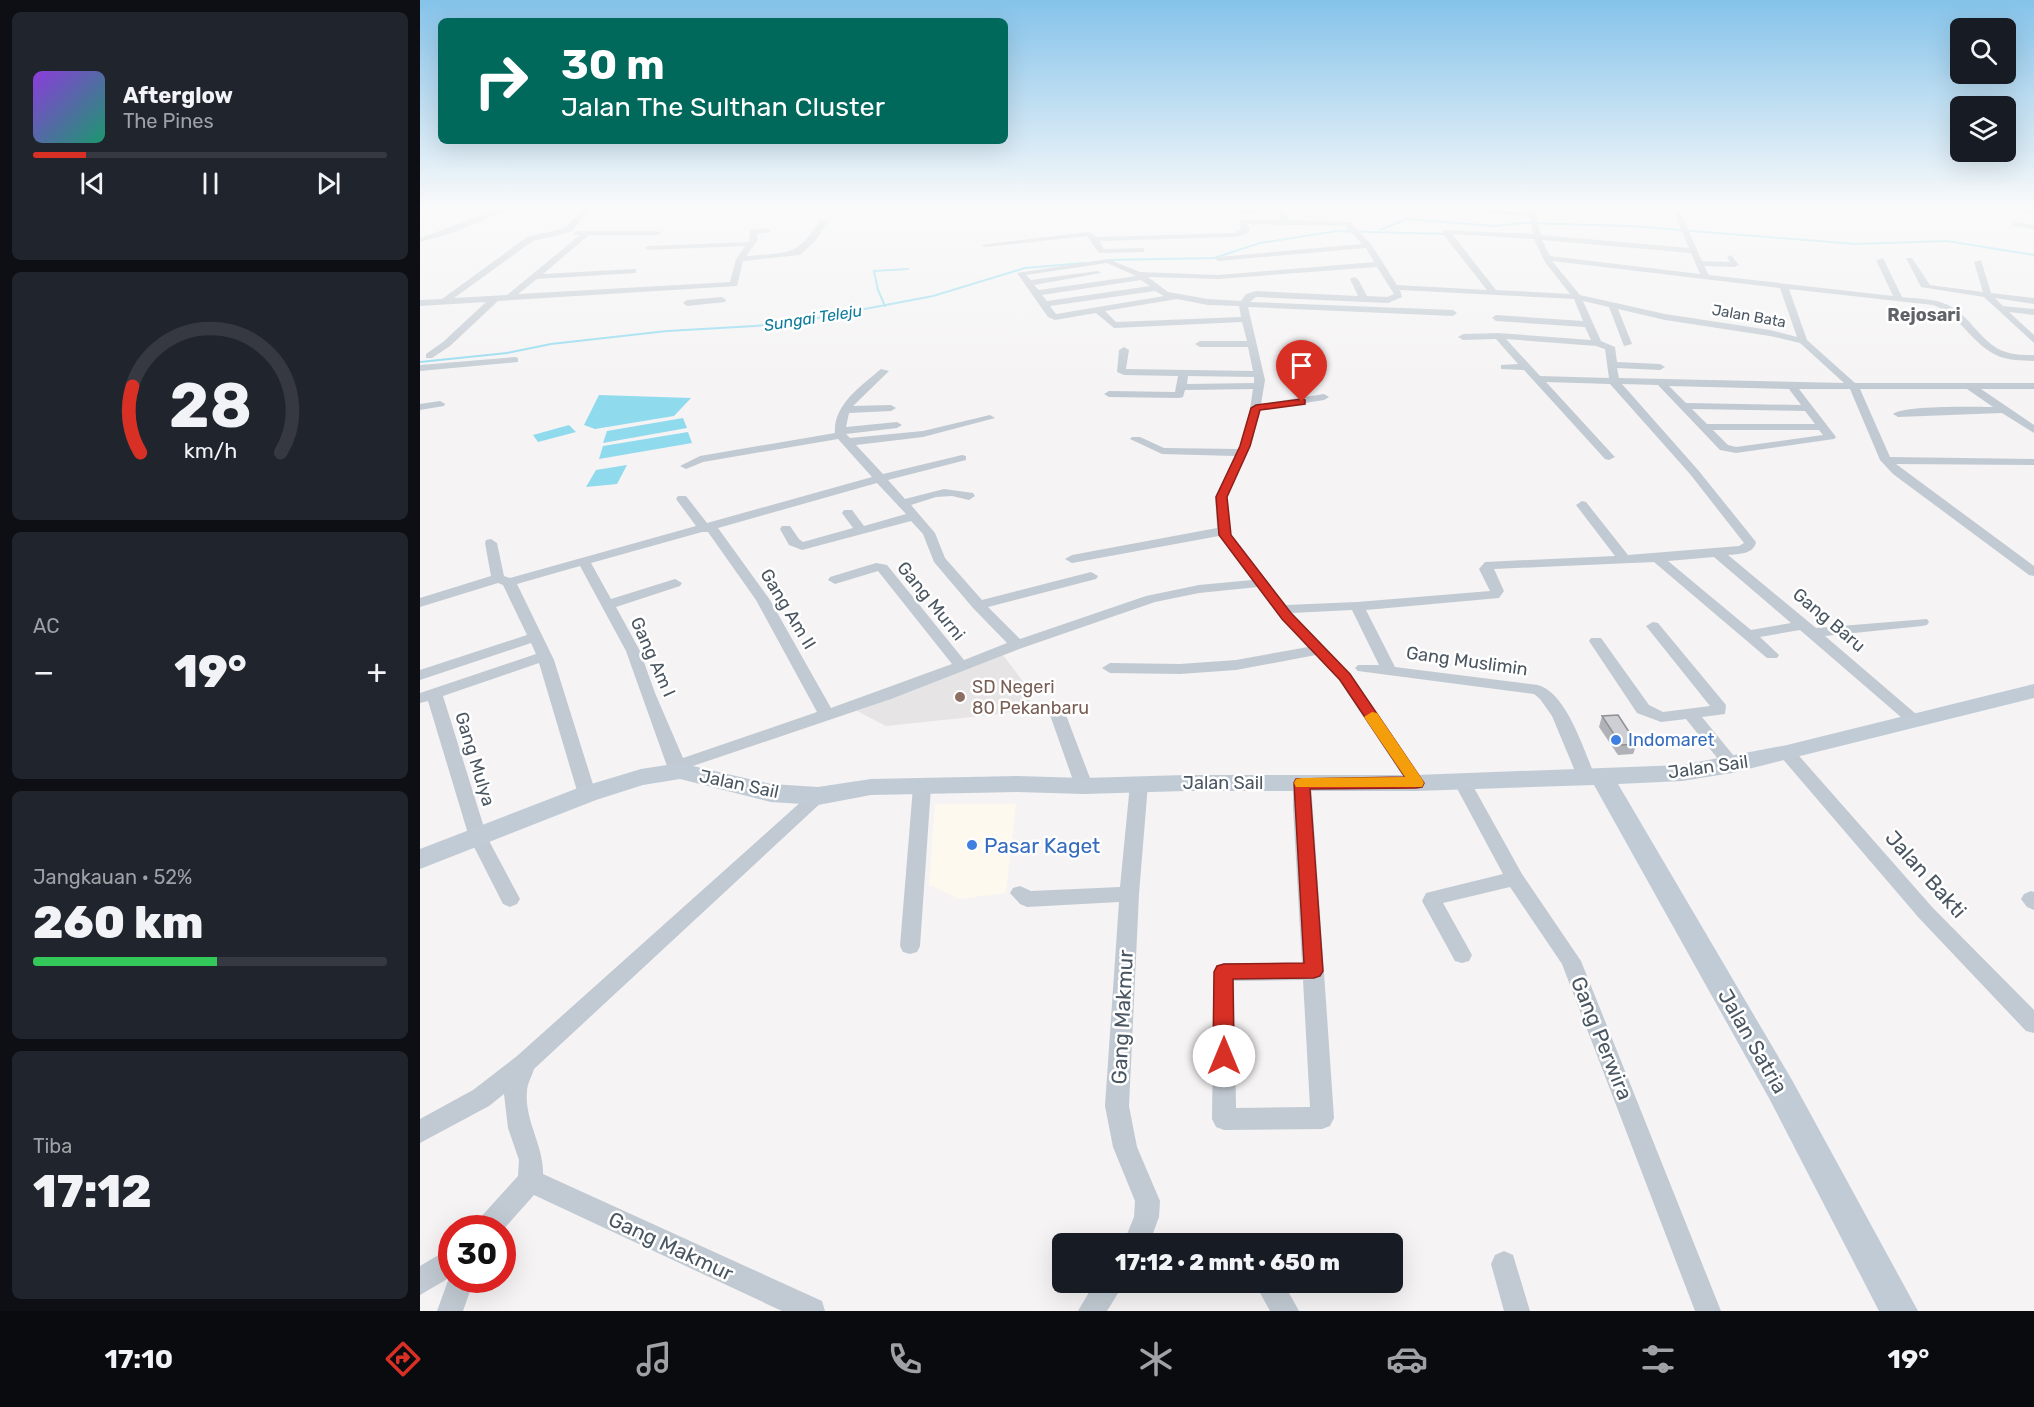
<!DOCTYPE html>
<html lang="id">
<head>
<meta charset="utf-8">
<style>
	body { margin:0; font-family:Rubik,sans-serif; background:#20242c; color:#f1f3f6; height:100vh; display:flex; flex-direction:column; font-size:22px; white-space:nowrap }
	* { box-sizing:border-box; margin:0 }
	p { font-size:20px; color:#9ea1a6 }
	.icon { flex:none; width:33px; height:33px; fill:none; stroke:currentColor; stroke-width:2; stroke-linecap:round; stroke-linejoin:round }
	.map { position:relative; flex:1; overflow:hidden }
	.sheet { display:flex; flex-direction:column; gap:12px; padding:12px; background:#0d0f14; width:420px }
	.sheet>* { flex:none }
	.hud { position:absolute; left:18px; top:18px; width:570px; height:126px; border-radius:9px; box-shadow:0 6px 24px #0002; background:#00695c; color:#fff; overflow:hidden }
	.tools { position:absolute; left:1530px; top:18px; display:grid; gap:12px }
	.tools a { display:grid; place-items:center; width:66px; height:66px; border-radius:9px; background:#171b24; box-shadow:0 6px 24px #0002; font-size:30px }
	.speed { position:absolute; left:18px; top:1215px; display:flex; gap:12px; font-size:30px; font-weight:700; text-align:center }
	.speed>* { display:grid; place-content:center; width:78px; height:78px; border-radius:50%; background:#171b24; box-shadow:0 6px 24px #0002; line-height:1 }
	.speed .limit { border:9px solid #d22; background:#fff; color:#111 }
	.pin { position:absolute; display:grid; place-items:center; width:51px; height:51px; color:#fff; margin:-62px -26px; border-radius:50% 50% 50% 0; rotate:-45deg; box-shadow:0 0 6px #0007 }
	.pin .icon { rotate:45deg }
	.me { position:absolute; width:66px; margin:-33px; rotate:0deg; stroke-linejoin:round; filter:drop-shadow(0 0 4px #0008) }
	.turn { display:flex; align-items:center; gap:21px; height:126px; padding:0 24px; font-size:27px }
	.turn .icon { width:78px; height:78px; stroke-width:2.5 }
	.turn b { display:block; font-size:42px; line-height:51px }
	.big { font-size:45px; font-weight:800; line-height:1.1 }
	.sheet .widget { flex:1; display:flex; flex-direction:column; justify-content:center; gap:9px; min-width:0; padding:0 21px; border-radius:9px; background:#20242c }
	.sheet .dial { align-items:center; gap:0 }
	.dial svg { height:156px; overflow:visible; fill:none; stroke:#363941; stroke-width:7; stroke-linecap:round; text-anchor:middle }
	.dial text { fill:#f1f3f6; stroke:none }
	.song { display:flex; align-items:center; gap:18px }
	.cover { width:72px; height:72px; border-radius:9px; background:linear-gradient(135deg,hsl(270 70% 55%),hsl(160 70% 35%)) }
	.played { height:6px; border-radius:3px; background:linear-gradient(90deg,#d93025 15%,#363941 15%) }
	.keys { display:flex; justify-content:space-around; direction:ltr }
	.heat { display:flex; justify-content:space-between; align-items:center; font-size:33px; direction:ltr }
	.charge { height:9px; border-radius:4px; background:linear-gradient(90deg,#34c759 52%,#363941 0) }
	.trip { position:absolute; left:632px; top:1233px; width:351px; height:60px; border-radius:9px; background:#171b24; box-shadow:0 6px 24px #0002; font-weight:800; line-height:60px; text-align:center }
	.dock { display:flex; height:96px; justify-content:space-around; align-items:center; background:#090b0e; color:#9ea1a6 }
	.dock .icon { width:42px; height:42px }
	.dock .active { color:#d93025 }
	.dock b { font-size:27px; color:#f1f3f6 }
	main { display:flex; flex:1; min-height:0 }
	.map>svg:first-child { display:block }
	.commercial { fill:#fdf9ef }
	.education { fill:#e6e4e5 }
	.water { fill:#90daee }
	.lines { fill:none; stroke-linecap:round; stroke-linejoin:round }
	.stream { stroke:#90daee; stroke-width:2 }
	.street { fill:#c1cad2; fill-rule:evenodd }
	.secondary { fill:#c1cbd6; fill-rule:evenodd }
	.wall { fill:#b0b2b7 }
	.building { fill:#cdcfd5; stroke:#909195; stroke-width:1.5 }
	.route { fill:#d93025; stroke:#8d1f18; stroke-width:1.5 }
	.slow { fill:#f59e0b }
	.education-dot { fill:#8d6e63; stroke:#fff; stroke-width:2 }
	.shop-dot { fill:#3f7fe0; stroke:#fff; stroke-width:2 }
	.labels { text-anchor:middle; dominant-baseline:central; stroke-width:5; stroke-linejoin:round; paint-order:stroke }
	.far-street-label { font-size:15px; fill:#4a5661; stroke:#fff }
	.far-water-label { font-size:16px; font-style:italic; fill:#0c7c9b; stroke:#fff }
	.far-quarter-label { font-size:18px; font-weight:bold; fill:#5f6368; stroke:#fff }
	.street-label { font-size:18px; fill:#4a5661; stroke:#fff }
	.education-label { font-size:18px; fill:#785e54; stroke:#fff; text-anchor:start }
	.shop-label { font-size:18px; fill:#366cbe; stroke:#fff; text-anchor:start }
	.near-shop-label { font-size:21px; fill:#366cbe; stroke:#fff; text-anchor:start }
	.near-street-label { font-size:21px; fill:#4a5661; stroke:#fff }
</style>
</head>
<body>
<main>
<section class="sheet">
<div class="widget">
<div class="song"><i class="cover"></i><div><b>Afterglow</b><p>The Pines</p></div></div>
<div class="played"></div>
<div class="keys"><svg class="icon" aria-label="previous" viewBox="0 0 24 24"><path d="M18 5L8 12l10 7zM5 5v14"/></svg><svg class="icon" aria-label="pause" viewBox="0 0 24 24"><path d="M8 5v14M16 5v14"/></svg><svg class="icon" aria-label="next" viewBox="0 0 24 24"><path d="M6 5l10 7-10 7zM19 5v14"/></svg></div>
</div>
<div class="widget dial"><svg viewBox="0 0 100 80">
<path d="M14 69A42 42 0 1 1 86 69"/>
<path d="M14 69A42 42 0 0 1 10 35" stroke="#d93025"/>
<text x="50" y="56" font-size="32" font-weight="700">28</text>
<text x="50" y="72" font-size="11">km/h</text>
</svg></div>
<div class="widget"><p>AC</p>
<div class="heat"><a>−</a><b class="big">19°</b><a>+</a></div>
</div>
<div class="widget"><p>Jangkauan · 52%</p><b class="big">260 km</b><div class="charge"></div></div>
<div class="widget"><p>Tiba</p><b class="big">17:12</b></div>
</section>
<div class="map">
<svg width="1614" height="1311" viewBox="0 0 1614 1311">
	<rect width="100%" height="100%" fill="#f5f3f3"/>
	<path class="commercial" d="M515,804H596L586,893L540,899L509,885Z"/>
	<path class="education" d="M583,655L608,688L611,707L580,714L466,726L437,711Z"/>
	<path class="water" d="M179,395L271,398L254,416L175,429L164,425Z
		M263,418L267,428L183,443L187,431Z
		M149,425L156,432L118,442L113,435Z
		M268,432L272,443L179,459L183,446Z
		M207,465L197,484L166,487L176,470Z"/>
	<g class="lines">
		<path class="stream" d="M960,230L987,219L1075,226L1102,223L1210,226L1435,244L1527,241L1614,255
			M687,260L794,258L840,243L917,231L1026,234
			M465,306L458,290L454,271L488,269
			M0,362L87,353L131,344L247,331L335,326L387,320L513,296L605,268L664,263"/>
		<path class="street" d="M85,207H95L35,232L0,242V238Z
			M165,207H172L151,232L113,241L34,298L87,295L160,235H153L156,231H237L241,233L237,235H169L123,274L213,269H216V273L117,279L98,294L310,282L316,259L325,246L229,250L225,248L229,246L329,242L330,230L348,228L351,232L337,234L338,240L326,256C369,252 376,258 401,219L408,221L396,240L380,255L323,261L317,286L78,301L30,346L12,358H6V354L23,342L66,302L0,306V300L22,299L107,237L145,228Z
			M801,207L826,211L829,210L823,207H862L869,220L930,222L951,244L977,285L1067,290L1023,234V230L1113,234L1110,217L1021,207L1109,213L1108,207H1114L1121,235L1269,248L1252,207H1258L1282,261L1310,262L1307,257L1311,255L1319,265L1315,267L1284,266L1289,275L1473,296L1456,260L1463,258L1482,297C1497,299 1514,298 1528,305C1551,316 1562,345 1586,352C1595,355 1605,355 1614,355V361C1602,360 1588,361 1576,355C1551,343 1540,315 1513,305L1369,289L1387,340L1435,383H1614V389H1561L1614,425V433L1582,413L1478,417L1473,414C1485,405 1554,407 1573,407L1547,389H1440L1470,457L1614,459V465L1476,464L1614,566V576L1609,575L1473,474L1460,460L1430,389H1379L1416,437L1414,439L1316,453L1300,450L1238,385L1202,384L1278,470L1336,542C1334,554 1319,554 1308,555L1396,628L1507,619L1509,622L1507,625L1502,626L1405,636L1503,720L1501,724H1489L1380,630L1340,637L1359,655L1357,658H1347L1234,562L1074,569L1084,591L1079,598L946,610L975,667L1118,685C1147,693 1164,751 1175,776L1172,780H1160L1157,776L1132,716L1120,699L1114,694L938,671L935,668L938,665H959L932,610L872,613L930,674L1005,783L1002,787H990L919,680L896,655L816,670L760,674L690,673L682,668L690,663L760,664L816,660L888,647L856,612L838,587L779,593L735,602L602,648L471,699L267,768L266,775C256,778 252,774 247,766L206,651L160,566L97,584L134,660L176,794L173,798L167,800L161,798L158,794L119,663L23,696L67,837L100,899L97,904L90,907L83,904L49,837L8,701L0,703V693L116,654L111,643L0,680V670L107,635L83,585L78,583L0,607V598L71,576L65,543L66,540L71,539L77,543L84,576L90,578L276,526L256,499L258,496H266L287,523L452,477L418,439L283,462L266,469L260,466L280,456L415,433C413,405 441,386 461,369L469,371L433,406L471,405L476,408L471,411L429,413L426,427L477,422L482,425L477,428L426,434L430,438L503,431L570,415L575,418L503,437L436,445L463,474L542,455L546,456V460L468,480L485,499L524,489L553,493L555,496L549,500L532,496L516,497L491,505L515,533L525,558L562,600L671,572L678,576L676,579L568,607L600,639L726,596L779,585L832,580L799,536L652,563L645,559L652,555L797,528L795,497L815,456L742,454L710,439L712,437H720L744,448L818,449L828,423L833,389L765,390L763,397L759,398L689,397L684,394L689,391L755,392L758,376L704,375L697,372L699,350L704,347L709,350L706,369L833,371L828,347H780L775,344L780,341H827L822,322L694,328L676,313L635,320L628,317L597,273L688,259L720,272L798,275L954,262L946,248L799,261L795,259L799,257L942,244L925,226L827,224L830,229L827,234L815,237L680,241L684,249L724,248V252H721L679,253L667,236L565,247L561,245L669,232L677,237L814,233L821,230L819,223L823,220H861L858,212C838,212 819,217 801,207ZM1032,234L1114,239L1125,262L1150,294L1076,290ZM1122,240L1271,253L1280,274L1130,256ZM1132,261L1360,288L1377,337L1350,330L1245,314L1160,295ZM687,263L716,276L619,290L614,285L681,273L677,271L611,280L606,275ZM957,267L974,294L967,297L947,296L938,279L934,277L930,279L938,296L836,291L826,294L821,301L788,299L748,292L728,277L798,279ZM721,280L730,286L627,301L622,295ZM980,290L1154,299L1163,321L1076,315L1072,318L1076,321L1165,327L1171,340L1078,333L1043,334L1038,337L1043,340L1076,339L1098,364L1081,365V369L1104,370L1185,459L1189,460L1195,457L1193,455L1126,382L1190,384L1270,474L1324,543L1319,546L1208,555L1166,502L1162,501L1156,505L1195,556L1065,562L1059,569L1070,591L937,602L866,605L811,535L808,519L807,497L831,446L840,410L904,400L909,397L904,394L841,404L845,380L828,307L1033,316L1037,313L1033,310L830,302L836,297L968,303L982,297ZM735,291L744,296L636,314L630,306ZM757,299L788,305L819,306L821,317L696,322L685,311ZM1163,301L1189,307L1204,346L1212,344L1198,309L1245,320L1350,336L1380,343L1424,383L1199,378L1197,368L1240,370L1245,367L1240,364L1197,362L1195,347L1181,341ZM1086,339L1176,346L1185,349L1189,378L1120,376ZM768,376L834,377V383L767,384ZM1249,386L1369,389L1381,405L1266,403ZM1272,409L1385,411L1395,424H1287ZM1293,430H1399L1403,435L1316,447L1308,445ZM457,483L486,514L444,526L432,510H424L422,513L433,528L383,542L379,539L370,526H362L360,529L369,545L382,550L491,521L503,534L514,562L553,608L587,643L544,660L467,565L456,563L410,577L408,580L415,584L458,571L532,664L411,708L350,600L298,528ZM282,532H288L336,600L397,712L263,758L235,693L220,651L196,607L260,586L262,583L255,579L191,599L171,563ZM1294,557L1371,623L1331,630L1248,561Z
			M992,207H998L997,213H993Z
			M1586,207L1614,210V214L1589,209Z
			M1593,222L1614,225V229L1593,226Z
			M1486,258H1492L1510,285L1563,292L1554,262L1561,260L1571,293L1614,298V304L1575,298L1583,306L1614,309V315L1589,312L1614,335V343L1564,297L1501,287Z
			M302,297L306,300L305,302L267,306L263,303L267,300Z
			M95,357L98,358V362L0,371V365Z
			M20,401L25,404L24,406L0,410V404Z
			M1233,622L1238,623L1306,705L1305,714L1282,717L1318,761L1320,765L1318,769H1306L1266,719L1241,722L1217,713L1169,641L1171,638H1181L1229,705L1243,712L1290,706L1226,626Z
			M638,710L644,711L646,715L673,786L670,790H658L655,786L630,715L632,711Z
			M1367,747L1373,749L1513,908L1614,1010V1033L1606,1031L1499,918L1361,757L1359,753L1361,749Z
			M1042,775L1048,777L1102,874L1161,961L1301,1311H1275L1142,964L1090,887L1023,903L1052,955L1049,961L1042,963L1035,961L1002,901L1006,893L1083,874L1033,781L1036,777Z
			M882,777L888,779L891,783L914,1118L910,1126L902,1129L804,1130L796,1127L792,1119L794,972L797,966L804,963H882L873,807V783L876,779ZM883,980L890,1107L816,1108L814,981Z
			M719,778L725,780L728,784L719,894L709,1106L717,1147L740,1201L739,1217L729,1244H703L714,1217L715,1201L693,1147L685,1106L699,902L607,907L600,904L590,893L593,888L600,886L611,891L700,887L710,784L713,780Z
			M502,781L508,783L511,787L500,946L497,952L490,954L483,952L480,946L493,787L496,783Z
			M398,790L404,792L407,796L404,800L114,1069C112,1076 107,1084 107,1091C104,1120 124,1146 123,1174L402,1301L405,1311H362L114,1195L82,1231V1228H56L59,1219L98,1176L99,1160L88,1128L84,1094L69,1106L0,1143V1119L53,1090L97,1056L392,792Z
			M1611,891L1614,892V910L1607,907L1601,899L1604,894Z
			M32,1247V1280H54L43,1311H17L29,1278L0,1295V1266Z
			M1084,1251L1093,1255L1110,1311H1084L1071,1264L1075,1255Z
			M675,1282H705L687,1311H658Z
			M834,1282H863L879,1311H850Z"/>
		<path class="secondary" d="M1614,684V698L1312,773L1262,781L1198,784L1372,1080L1498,1311H1459L1350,1100L1174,785L996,791H765L664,794L597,792L451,795L398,805L351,802L260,779L223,785L176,800L0,869V849L158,788L221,769L260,763L351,784L398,787L451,779L597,776L664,778L765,775H996L1262,765L1367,745Z"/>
	</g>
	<path class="wall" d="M1182,716L1217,744L1213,754L1198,755L1179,727Z"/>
	<path class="building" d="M1198,715L1217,744L1201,745L1182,716Z"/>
	<linearGradient id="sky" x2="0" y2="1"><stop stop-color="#85c3ea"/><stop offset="0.53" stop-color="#fafafa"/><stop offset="1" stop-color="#fafafa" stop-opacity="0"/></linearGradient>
	<rect width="1614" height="391" fill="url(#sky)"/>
	<path class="route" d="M882,399L885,400V404L840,410L830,446L807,497L811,535L871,613L930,674L1004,783L1002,787L996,788L890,789L903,971L900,976L894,978L813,979L814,1056L811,1062L804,1065L796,1062L793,1056L794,972L797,966L804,964L884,963L874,783L876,779L985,777L920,680L862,619L799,535L796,497L820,446L831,408L836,405Z"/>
	<path class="slow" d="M952,712L957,713L1002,779L1004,783L1002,787H876L874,783L876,779L882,778L985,777L944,717Z"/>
	<circle class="education-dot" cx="540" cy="697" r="6"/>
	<g class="shop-dot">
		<circle cx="1196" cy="740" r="6"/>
		<circle cx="552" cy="845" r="6"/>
	</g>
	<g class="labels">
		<g class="far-street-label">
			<text transform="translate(1329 316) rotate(10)">Jalan Bata</text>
		</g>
		<g class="far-water-label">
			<text transform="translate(393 318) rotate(-9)">Sungai Teleju</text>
		</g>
		<g class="far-quarter-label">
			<text x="1504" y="315">Rejosari</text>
		</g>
		<g class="street-label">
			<text transform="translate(511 601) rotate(51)">Gang Murni</text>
			<text transform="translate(368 609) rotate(59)">Gang Am II</text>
			<text transform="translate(1409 620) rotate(40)">Gang Baru</text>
			<text transform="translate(233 657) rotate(66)">Gang Am I</text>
			<text transform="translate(1047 661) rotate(8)">Gang Muslimin</text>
			<text transform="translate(55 759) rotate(73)">Gang Mulya</text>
			<text transform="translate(1288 767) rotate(-8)">Jalan Sail</text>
			<text x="803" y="783">Jalan Sail</text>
			<text transform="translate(319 784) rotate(12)">Jalan Sail</text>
		</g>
		<g class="education-label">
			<text x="552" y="687">SD Negeri<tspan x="552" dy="21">80 Pekanbaru</tspan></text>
		</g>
		<g class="shop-label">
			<text x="1208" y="740">Indomaret</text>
		</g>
		<g class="near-shop-label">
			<text x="564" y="845">Pasar Kaget</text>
		</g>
		<g class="near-street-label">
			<text transform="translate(1506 874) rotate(48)">Jalan Bakti</text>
			<text transform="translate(702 1017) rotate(-87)">Gang Makmur</text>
			<text transform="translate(1182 1038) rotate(68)">Gang Perwira</text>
			<text transform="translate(1333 1041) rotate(60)">Jalan Satria</text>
			<text transform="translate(251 1246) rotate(25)">Gang Makmur</text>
		</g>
	</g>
</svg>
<div class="tools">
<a><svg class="icon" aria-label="search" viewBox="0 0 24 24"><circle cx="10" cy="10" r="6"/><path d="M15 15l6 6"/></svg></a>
<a><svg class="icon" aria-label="layers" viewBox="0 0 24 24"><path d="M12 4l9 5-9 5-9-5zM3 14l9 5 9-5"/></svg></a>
</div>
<div class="speed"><div class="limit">30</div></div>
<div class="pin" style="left:882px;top:402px;background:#d93025"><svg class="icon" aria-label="arrive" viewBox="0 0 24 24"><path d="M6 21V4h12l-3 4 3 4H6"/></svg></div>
<svg class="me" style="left:804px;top:1056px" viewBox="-20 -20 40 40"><circle r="19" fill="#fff"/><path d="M0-13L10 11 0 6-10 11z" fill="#d93025"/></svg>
<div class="trip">17:12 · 2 mnt · 650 m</div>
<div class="hud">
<div class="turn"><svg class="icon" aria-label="right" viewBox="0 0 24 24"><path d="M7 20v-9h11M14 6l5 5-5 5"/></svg><div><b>30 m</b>Jalan The Sulthan Cluster</div></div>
</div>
</div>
</main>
<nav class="dock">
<b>17:10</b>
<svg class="icon active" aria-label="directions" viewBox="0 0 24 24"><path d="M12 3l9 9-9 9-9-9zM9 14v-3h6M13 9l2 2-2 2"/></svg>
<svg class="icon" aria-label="music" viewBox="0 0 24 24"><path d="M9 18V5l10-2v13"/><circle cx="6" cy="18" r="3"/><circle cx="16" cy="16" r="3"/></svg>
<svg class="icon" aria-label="phone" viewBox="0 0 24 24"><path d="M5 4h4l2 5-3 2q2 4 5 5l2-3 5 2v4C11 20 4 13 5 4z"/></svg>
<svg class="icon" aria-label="climate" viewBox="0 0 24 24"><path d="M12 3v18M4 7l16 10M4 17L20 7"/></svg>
<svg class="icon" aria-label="car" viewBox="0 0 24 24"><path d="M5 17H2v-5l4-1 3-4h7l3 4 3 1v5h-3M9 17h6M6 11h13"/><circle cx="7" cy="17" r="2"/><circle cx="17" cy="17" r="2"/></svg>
<svg class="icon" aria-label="filters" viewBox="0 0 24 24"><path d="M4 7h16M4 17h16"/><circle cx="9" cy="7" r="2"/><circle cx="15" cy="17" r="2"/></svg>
<b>19°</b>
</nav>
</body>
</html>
